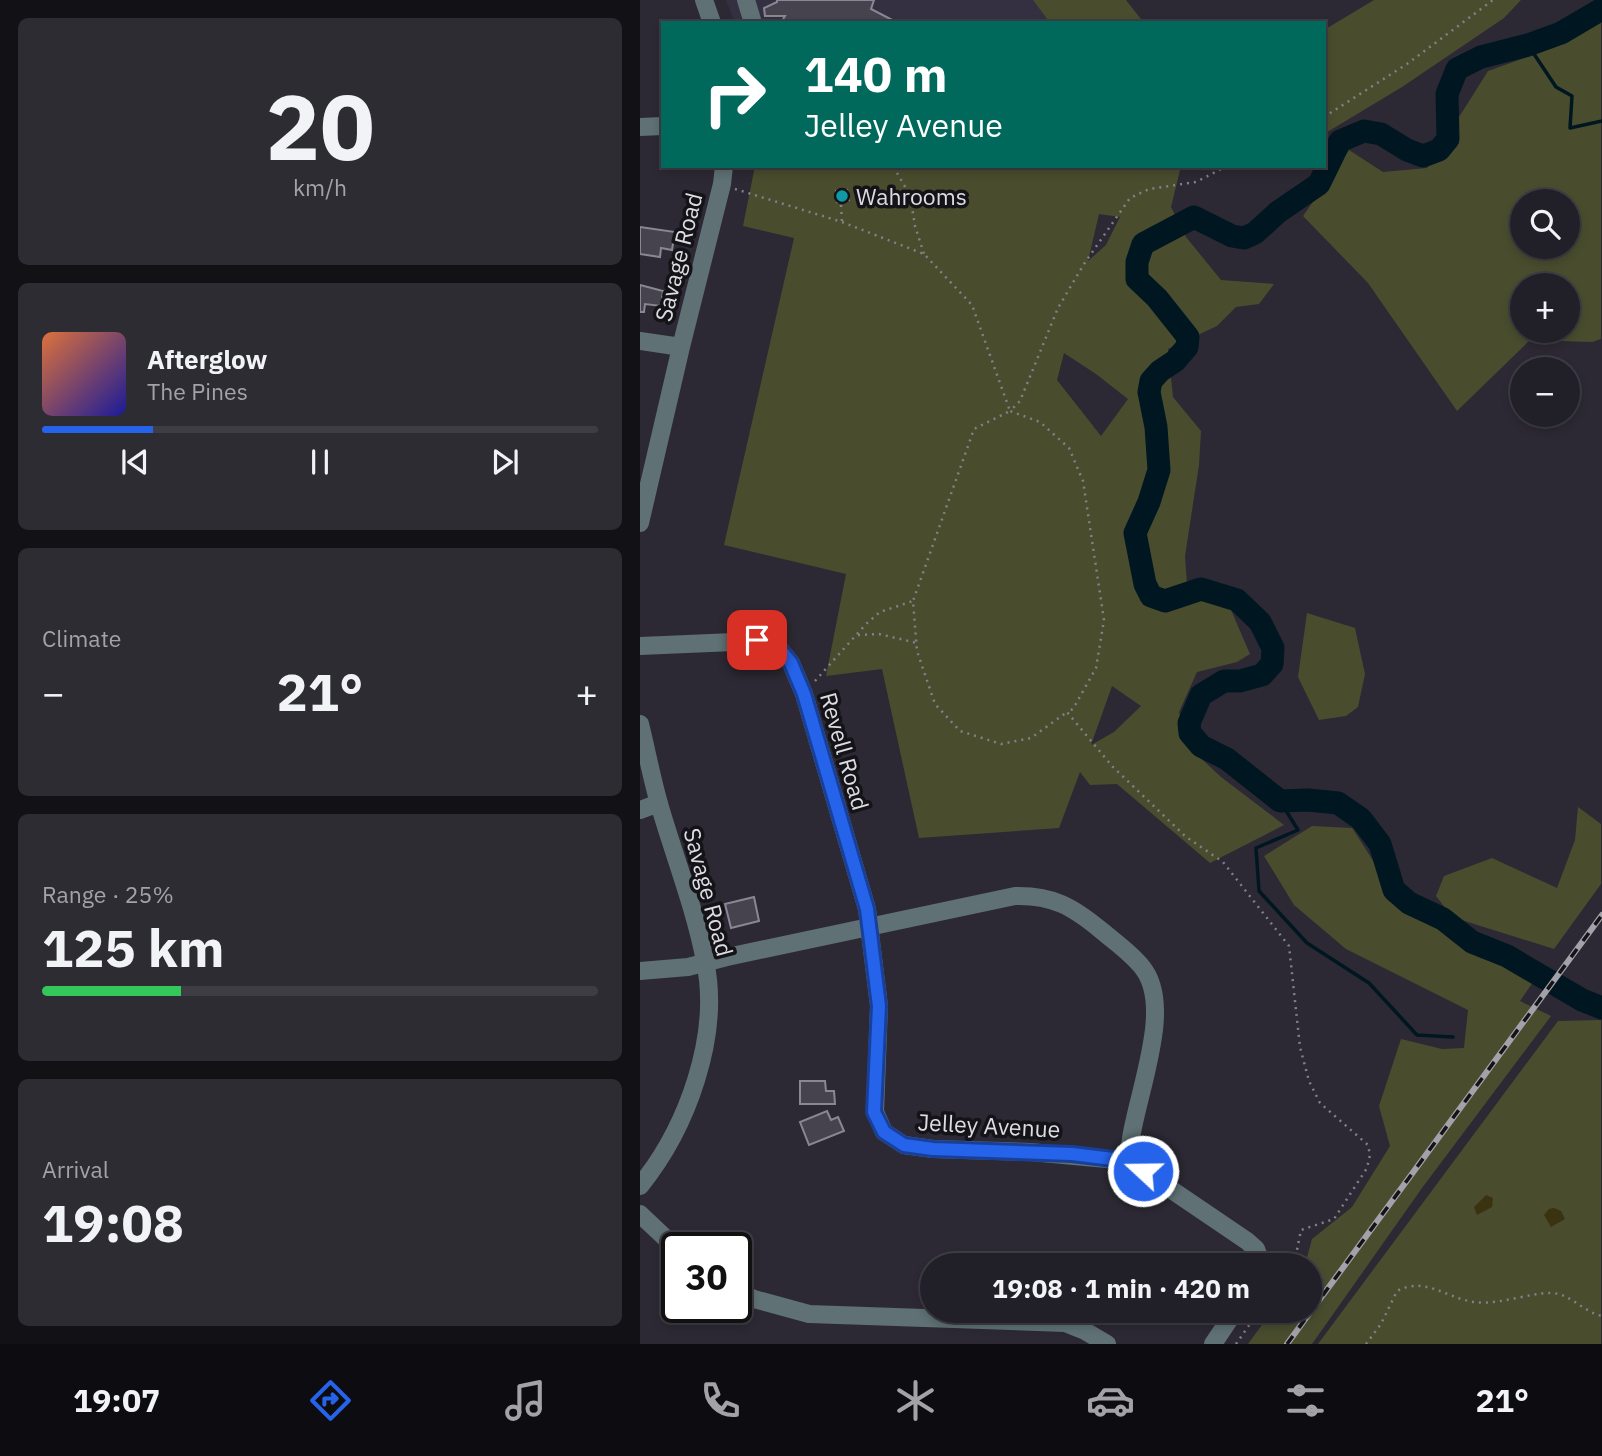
<!DOCTYPE html>
<html lang="en">
<head>
<meta charset="utf-8">
<style>
	body { margin:0; font-family:"IBM Plex Sans",sans-serif; background:#2d2c33; color:#f1f3f6; height:100vh; display:flex; flex-direction:column; font-size:26px; white-space:nowrap }
	* { box-sizing:border-box; margin:0 }
	p { font-size:23px; color:#a2a2a7 }
	.icon { flex:none; width:38px; height:38px; fill:none; stroke:currentColor; stroke-width:2; stroke-linecap:round; stroke-linejoin:round }
	.map { position:relative; flex:1; overflow:hidden }
	.panel { display:flex; flex-direction:column; gap:18px; padding:18px; background:#121115; width:640px }
	.panel>* { flex:none }
	.hud { position:absolute; left:21px; top:21px; width:665px; height:147px; border-radius:0px; box-shadow:0 4px 10px #0003,0 0 0 2px #3e3d44; background:#00695c; color:#fff; overflow:hidden }
	.buttons { position:absolute; left:870px; top:189px; display:grid; gap:14px }
	.buttons a { display:grid; place-items:center; width:70px; height:70px; border-radius:50%; background:#211f27; box-shadow:0 4px 10px #0003,0 0 0 2px #3e3d44; font-size:35px }
	.speed { position:absolute; left:21px; top:1232px; display:flex; gap:14px; font-size:35px; font-weight:700; text-align:center }
	.speed>* { display:grid; place-content:center; width:91px; height:91px; border-radius:50%; background:#211f27; box-shadow:0 4px 10px #0003,0 0 0 2px #3e3d44; line-height:1 }
	.speed .limit { border:4px solid #111; border-radius:10px; background:#fff; color:#111 }
	.pin { position:absolute; display:grid; place-items:center; width:60px; height:60px; color:#fff; margin:-30px; border-radius:14px; box-shadow:0 4px 10px #0006 }
	.me { position:absolute; width:77px; margin:-38px; rotate:291deg; stroke-linejoin:round; filter:drop-shadow(0 0 5px #0008) }
	.turn { display:flex; align-items:center; gap:24px; height:147px; padding:0 28px; font-size:32px }
	.turn .icon { width:91px; height:91px; stroke-width:2.5 }
	.turn b { display:block; font-size:49px; line-height:60px }
	.big { font-size:52px; font-weight:700; line-height:1.1 }
	.panel .widget { flex:1; display:flex; flex-direction:column; justify-content:center; gap:10px; min-width:0; padding:0 24px; border-radius:10px; background:#2d2c33 }
	.panel .dial { align-items:center; gap:0 }
	.dial b { font-size:91px; line-height:1 }
	.song { display:flex; align-items:center; gap:21px }
	.cover { width:84px; height:84px; border-radius:10px; background:linear-gradient(135deg,hsl(20 70% 55%),hsl(240 70% 35%)) }
	.played { height:7px; border-radius:4px; background:linear-gradient(90deg,#2563eb 20%,#3e3d44 20%) }
	.keys { display:flex; justify-content:space-around; direction:ltr }
	.heat { display:flex; justify-content:space-between; align-items:center; font-size:38px; direction:ltr }
	.charge { height:10px; border-radius:5px; background:linear-gradient(90deg,#34c759 25%,#3e3d44 0) }
	.trip { position:absolute; left:280px; top:1253px; width:402px; height:70px; border-radius:35px; background:#211f27; box-shadow:0 4px 10px #0003,0 0 0 2px #3e3d44; font-weight:700; line-height:70px; text-align:center }
	.menu { display:flex; height:112px; justify-content:space-around; align-items:center; background:#0d0c10; color:#a2a2a7 }
	.menu .icon { width:49px; height:49px }
	.menu .selected { color:#2563eb }
	.menu b { font-size:32px; color:#f1f3f6 }
	main { display:flex; flex:1; min-height:0 }
	.map>svg:first-child { display:block }
	.built { fill:#353041 }
	.green { fill:#494d2e; fill-rule:evenodd }
	.sand { fill:#3b3212 }
	.lines { fill:none; stroke-linecap:round; stroke-linejoin:round }
	.stream { stroke:#001721; stroke-width:3.5 }
	.river { stroke:#001721; stroke-width:23 }
	.building { fill:#46434f; stroke:#8a8794; stroke-width:2 }
	.path { stroke:#828089; stroke-width:2.5; stroke-dasharray:2 5; stroke-linecap:butt }
	.minor { stroke:#5f7174; stroke-width:18 }
	.rail-casing { stroke:#a3a2aa; stroke-width:6 }
	.rail { stroke:#141317; stroke-width:3.5; stroke-dasharray:10; stroke-linecap:butt }
	.route-casing { stroke:#184099; stroke-width:18 }
	.route { stroke:#2563eb; stroke-width:12 }
	.culture-dot { fill:#0f9aa8; stroke:#141317; stroke-width:2.5 }
	.labels { text-anchor:middle; dominant-baseline:central; stroke-width:7; stroke-linejoin:round; paint-order:stroke }
	.poi-label { font-size:23px; fill:#dddce3; stroke:#141317; text-anchor:start }
	.street-label { font-size:23px; fill:#dddce3; stroke:#141317 }
</style>
</head>
<body>
<main>
<section class="panel">
<div class="widget dial"><b>20</b><p>km/h</p></div>
<div class="widget">
<div class="song"><i class="cover"></i><div><b>Afterglow</b><p>The Pines</p></div></div>
<div class="played"></div>
<div class="keys"><svg class="icon" aria-label="previous" viewBox="0 0 24 24"><path d="M18 5L8 12l10 7zM5 5v14"/></svg><svg class="icon" aria-label="pause" viewBox="0 0 24 24"><path d="M8 5v14M16 5v14"/></svg><svg class="icon" aria-label="next" viewBox="0 0 24 24"><path d="M6 5l10 7-10 7zM19 5v14"/></svg></div>
</div>
<div class="widget"><p>Climate</p>
<div class="heat"><a>−</a><b class="big">21°</b><a>+</a></div>
</div>
<div class="widget"><p>Range · 25%</p><b class="big">125 km</b><div class="charge"></div></div>
<div class="widget"><p>Arrival</p><b class="big">19:08</b></div>
</section>
<div class="map">
<svg width="962" height="1344" viewBox="0 0 962 1344">
	<rect width="100%" height="100%" fill="#2c2934"/>
	<path class="built" d="M86,0H393L410,23H95Z"/>
	<path class="green" d="M393,0H486L504,23H410Z
		M734,0H881L864,18L762,87L684,134V30Z
		M961,17V339L952,342L890,340L817,411L728,283L663,216L709,150L743,172L787,168L848,71L915,47ZM882,201H928V247H882ZM882,285H928V331H882Z
		M115,166H541L531,207L546,237L581,280L634,284L619,304L596,307L577,326L528,349L533,397L561,431L559,465L545,556L548,598L588,603L610,654L597,662L557,672L539,712L550,748L581,777L644,825L570,863L477,784L450,785L440,772L419,828L279,838L242,669L186,676L206,574L84,545L154,238L103,226ZM459,214L480,217L466,245L448,261ZM424,353L456,374L488,399L461,436L417,380ZM472,686L501,706L474,732L451,745Z
		M667,613L715,628L725,674L718,707L706,716L679,720L658,677Z
		M938,807L961,824V884L914,949L812,917L796,896L804,876L852,858L917,888L935,840Z
		M672,826L712,828C730,854 748,890 774,909C812,937 859,949 893,982L880,1001L911,1016L782,1188L672,1344H608L632,1311H670V1265H665L672,1239L712,1207L750,1146L739,1106L761,1039L802,1049L824,1048L828,1010L706,949L654,905L624,856Z
		M961,1020V1344H678L918,1021Z"/>
	<path class="sand" d="M846,1195L853,1198L852,1207L837,1215L834,1207Z
		M914,1208L921,1211L925,1219L911,1227L904,1215L909,1209Z"/>
	<g class="lines">
		<path class="stream" d="M888,45L916,87L932,96L930,128L962,121
			M640,801L658,830L616,848L619,891L667,943L729,983L777,1035L813,1037"/>
		<path class="river" d="M962,9L921,33L888,45L841,57L817,69L807,94L808,139L799,150L783,156L767,150L741,134L724,131L700,141L679,184L638,212L615,233L604,238L592,236L554,217L503,244L497,262V279L517,298L548,337L547,347L535,361L520,371L511,381L509,392L516,427L519,470L509,502L495,533L505,584L511,596L525,601L561,589L597,600L620,622L633,648L632,664L622,675L600,681H584L561,695L549,723L550,733L561,746L587,759L640,801L668,800L698,803L721,819L740,844L754,890L769,903L803,919L832,942L867,956L942,1000L962,1008"/>
	</g>
	<path class="building" d="M137,0H234L231,9L258,23H145L142,21L145,16H125L124,8L137,2Z
		M207,190L209,200L197,202L196,191Z
		M0,227L35,232L32,250L21,248L20,257L0,254Z
		M0,285L23,291L21,306L5,304L4,312H0Z
		M114,897L119,921L91,928L85,904Z
		M160,1081H185L186,1091H194L195,1104H160Z
		M187,1111L191,1120L198,1117L204,1131L169,1145L160,1122Z"/>
	<g class="lines">
		<path class="path" d="M684,117L767,64L853,0
			M587,166L556,182L509,189L490,198L444,264L418,308L380,401L370,411L400,422L429,448L443,481L464,620L456,668L433,709L427,712L472,766L545,836L583,862L649,946L660,1047L669,1081L680,1103L728,1145L730,1155L727,1168L694,1219L661,1230L654,1265
			M257,173L270,195L275,226L284,254
			M95,189L202,222L284,254L332,305L370,411L334,429L328,446L273,601L277,651L295,704L320,731L361,744L391,738L427,712
			M201,205L202,222
			M218,635L239,634L277,643
			M175,681L226,624L240,612L273,601
			M596,1344L619,1311
			M726,1344L741,1324L757,1291C785,1276 806,1298 834,1302C861,1306 897,1289 919,1294C935,1299 945,1312 962,1316"/>
		<path class="minor" d="M64,0L72,23
			M106,0L113,23
			M0,127L23,126
			M0,341L41,347
			M0,523L41,347L82,184L84,166
			M0,646L117,641L139,648L151,663L164,694L227,909L239,1006L235,1112L244,1132L264,1145L293,1149L390,1152L489,1161L607,1241L616,1249L622,1265
			M0,724C7,752 12,780 20,807C35,858 55,909 65,961C81,1036 47,1128 0,1186
			M0,810L19,803
			M0,971L48,967L87,957L375,896C413,895 433,907 462,931C475,942 491,953 502,967C538,1011 488,1110 489,1161
			M0,1214L37,1249
			M96,1291L114,1299L169,1314L425,1323L445,1331L467,1344
			M573,1344L595,1311"/>
		<defs>
			<path id="rail" d="M647,1344L962,915"/>
		</defs>
		<use href="#rail" class="rail-casing"/>
		<use href="#rail" class="rail"/>
	</g>
	<g class="lines">
		<defs>
			<path id="route" d="M117,640L139,648L151,663L164,694L227,909L239,1006L234,1112L244,1132L264,1145L293,1149L432,1154L489,1161L503,1171"/>
		</defs>
		<use href="#route" class="route-casing"/>
		<use href="#route" class="route"/>
	</g>
	<circle class="culture-dot" cx="202" cy="196" r="7"/>
	<g class="labels">
		<g class="poi-label">
			<text x="216" y="196">Wahrooms</text>
		</g>
		<g class="street-label">
			<text transform="translate(38 257) rotate(-76)">Savage Road</text>
			<text transform="translate(205 751) rotate(74)">Revell Road</text>
			<text transform="translate(69 892) rotate(75)">Savage Road</text>
			<text transform="translate(349 1125) rotate(3)">Jelley Avenue</text>
		</g>
	</g>
</svg>
<div class="buttons">
<a><svg class="icon" aria-label="search" viewBox="0 0 24 24"><circle cx="10" cy="10" r="6"/><path d="M15 15l6 6"/></svg></a>
<a>+</a>
<a>−</a>
</div>
<div class="speed"><div class="limit">30</div></div>
<div class="pin" style="left:117px;top:640px;background:#d93025"><svg class="icon" aria-label="arrive" viewBox="0 0 24 24"><path d="M6 21V4h12l-3 4 3 4H6"/></svg></div>
<svg class="me" style="left:503px;top:1171px" viewBox="-20 -20 40 40"><circle r="17" fill="#2563eb" stroke="#fff" stroke-width="3"/><path d="M0-11L8 9 0 5-8 9z" fill="#fff"/></svg>
<div class="trip">19:08 · 1 min · 420 m</div>
<div class="hud">
<div class="turn"><svg class="icon" aria-label="right" viewBox="0 0 24 24"><path d="M7 20v-9h11M14 6l5 5-5 5"/></svg><div><b>140 m</b>Jelley Avenue</div></div>
</div>
</div>
</main>
<nav class="menu">
<b>19:07</b>
<svg class="icon selected" aria-label="directions" viewBox="0 0 24 24"><path d="M12 3l9 9-9 9-9-9zM9 14v-3h6M13 9l2 2-2 2"/></svg>
<svg class="icon" aria-label="music" viewBox="0 0 24 24"><path d="M9 18V5l10-2v13"/><circle cx="6" cy="18" r="3"/><circle cx="16" cy="16" r="3"/></svg>
<svg class="icon" aria-label="phone" viewBox="0 0 24 24"><path d="M5 4h4l2 5-3 2q2 4 5 5l2-3 5 2v4C11 20 4 13 5 4z"/></svg>
<svg class="icon" aria-label="climate" viewBox="0 0 24 24"><path d="M12 3v18M4 7l16 10M4 17L20 7"/></svg>
<svg class="icon" aria-label="car" viewBox="0 0 24 24"><path d="M5 17H2v-5l4-1 3-4h7l3 4 3 1v5h-3M9 17h6M6 11h13"/><circle cx="7" cy="17" r="2"/><circle cx="17" cy="17" r="2"/></svg>
<svg class="icon" aria-label="filters" viewBox="0 0 24 24"><path d="M4 7h16M4 17h16"/><circle cx="9" cy="7" r="2"/><circle cx="15" cy="17" r="2"/></svg>
<b>21°</b>
</nav>
</body>
</html>
